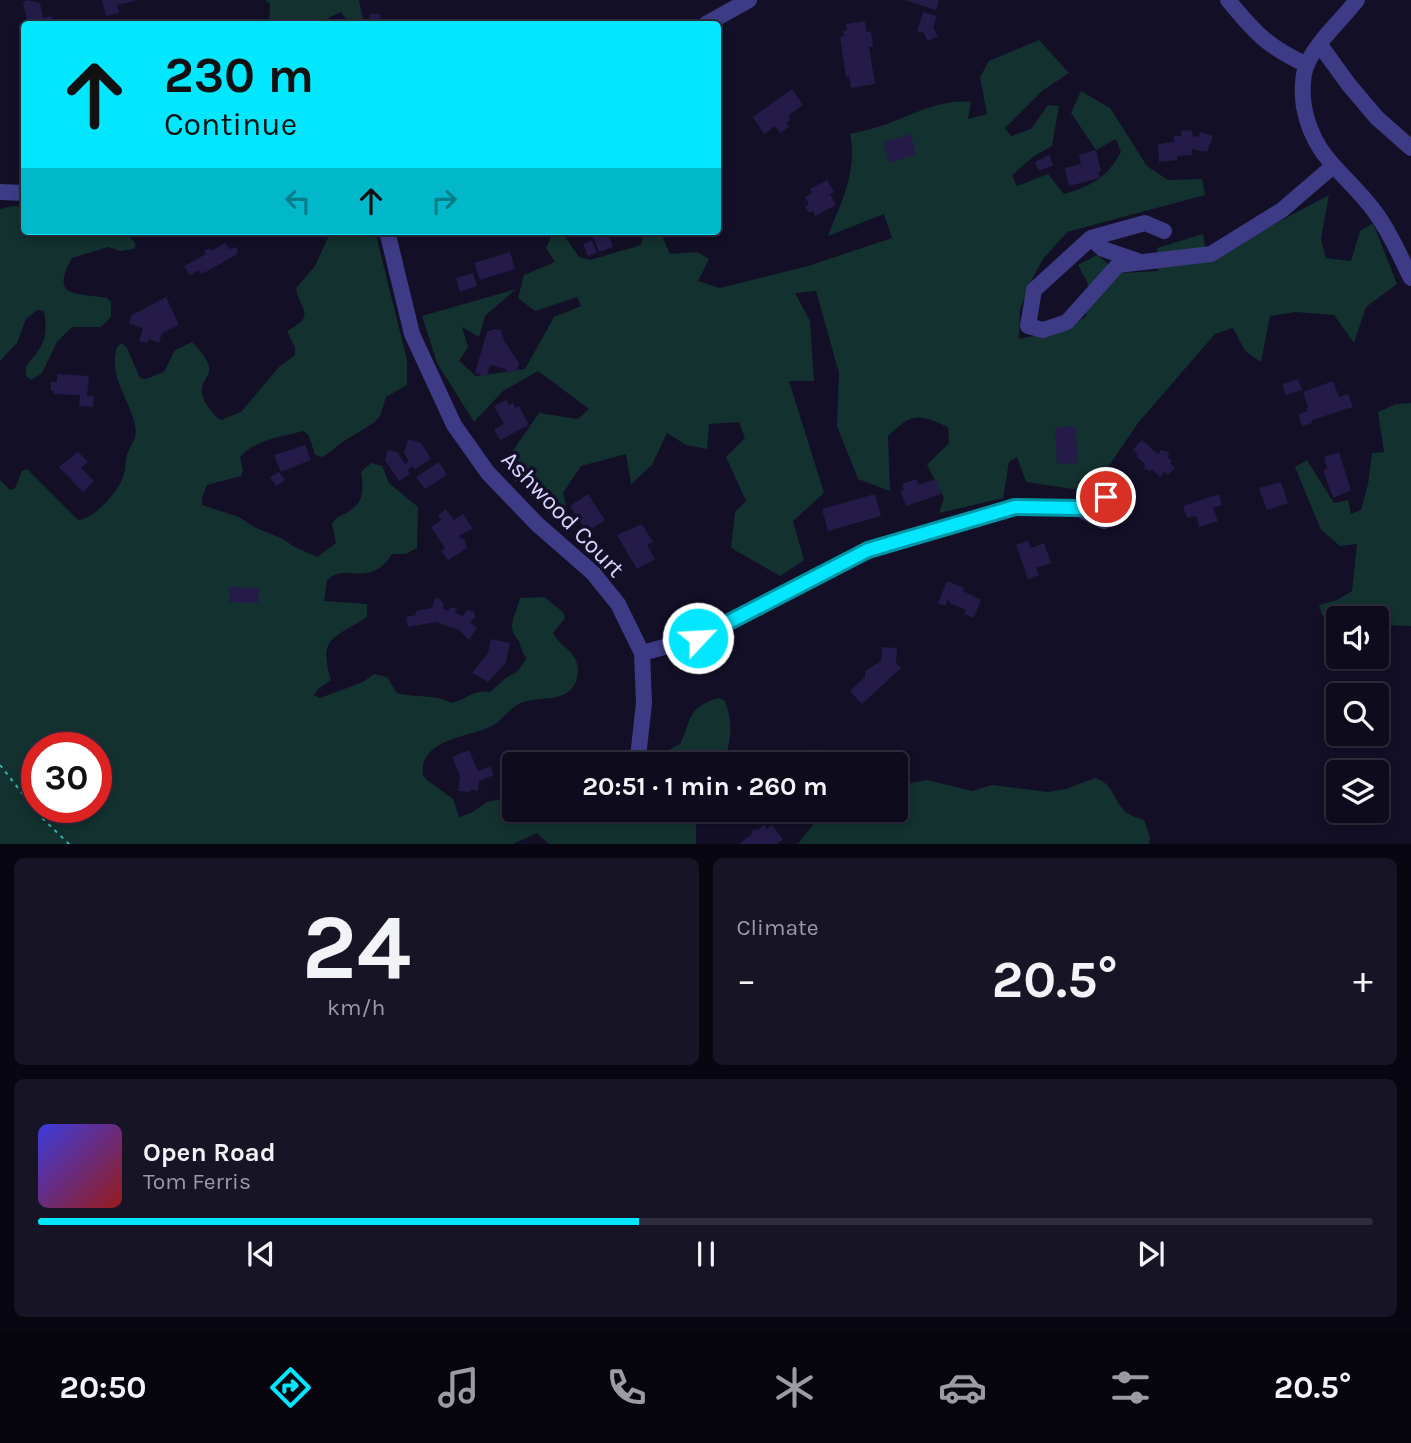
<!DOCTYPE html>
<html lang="en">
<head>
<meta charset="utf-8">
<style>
	body { margin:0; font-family:Karla,sans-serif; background:#171426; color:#f1f3f6; height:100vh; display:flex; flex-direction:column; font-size:26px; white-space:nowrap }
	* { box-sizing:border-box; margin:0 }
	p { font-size:23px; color:#9b9ba4 }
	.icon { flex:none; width:38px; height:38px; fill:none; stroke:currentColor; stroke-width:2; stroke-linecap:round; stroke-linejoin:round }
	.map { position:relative; height:844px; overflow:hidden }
	.details { display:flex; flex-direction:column; gap:14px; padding:14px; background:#080610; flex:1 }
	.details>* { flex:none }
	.top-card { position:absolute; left:21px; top:21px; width:700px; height:214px; border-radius:7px; box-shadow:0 4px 10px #0003,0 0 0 2px #2e2b3b; background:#02e7fe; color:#111; overflow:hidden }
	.buttons { position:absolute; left:1326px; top:606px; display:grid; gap:14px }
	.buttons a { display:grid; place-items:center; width:63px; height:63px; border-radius:7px; background:#0e0b1d; box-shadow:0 4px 10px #0003,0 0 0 2px #2e2b3b; font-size:35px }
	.speed { position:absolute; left:21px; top:732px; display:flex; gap:14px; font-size:35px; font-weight:700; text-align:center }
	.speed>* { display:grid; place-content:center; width:91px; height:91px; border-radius:50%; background:#0e0b1d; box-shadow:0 4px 10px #0003,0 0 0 2px #2e2b3b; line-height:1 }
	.speed .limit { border:10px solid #d22; background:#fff; color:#111 }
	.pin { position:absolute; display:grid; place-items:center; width:60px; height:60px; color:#fff; margin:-30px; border:4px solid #fff; border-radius:50%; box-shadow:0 2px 7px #0007 }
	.me { position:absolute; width:77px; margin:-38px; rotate:65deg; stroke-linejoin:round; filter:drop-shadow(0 0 5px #0008) }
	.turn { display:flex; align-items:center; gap:24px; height:147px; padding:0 28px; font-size:32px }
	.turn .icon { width:91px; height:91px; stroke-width:2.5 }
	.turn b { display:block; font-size:49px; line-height:60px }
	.lanes { display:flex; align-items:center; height:66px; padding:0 28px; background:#0003; justify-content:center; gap:35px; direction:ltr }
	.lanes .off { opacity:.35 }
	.big { font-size:52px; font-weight:700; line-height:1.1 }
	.details .card { flex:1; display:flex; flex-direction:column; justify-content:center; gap:10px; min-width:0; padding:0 24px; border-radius:10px; background:#171426 }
	.details .dial { align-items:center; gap:0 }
	.dial b { font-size:91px; line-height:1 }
	.song { display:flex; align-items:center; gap:21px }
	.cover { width:84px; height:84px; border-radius:10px; background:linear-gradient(135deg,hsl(240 70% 55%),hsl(0 70% 35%)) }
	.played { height:7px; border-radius:4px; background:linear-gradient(90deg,#02e7fe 45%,#2e2b3b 45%) }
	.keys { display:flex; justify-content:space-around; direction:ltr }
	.heat { display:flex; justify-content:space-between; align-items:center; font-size:38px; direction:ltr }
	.details .tiles { flex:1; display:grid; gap:14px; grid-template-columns:1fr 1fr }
	.card:last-child { grid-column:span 2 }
	.trip { position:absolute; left:502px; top:752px; width:406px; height:70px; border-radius:7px; background:#0e0b1d; box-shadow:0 4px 10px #0003,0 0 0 2px #2e2b3b; font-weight:700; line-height:70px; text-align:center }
	.tab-bar { display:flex; height:112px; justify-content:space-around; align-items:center; background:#06040c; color:#9b9ba4 }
	.tab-bar .icon { width:49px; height:49px }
	.tab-bar .on { color:#02e7fe }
	.tab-bar b { font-size:32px; color:#f1f3f6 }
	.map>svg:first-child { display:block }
	.green { fill:#12312f; fill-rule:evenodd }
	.building { fill:#241b48 }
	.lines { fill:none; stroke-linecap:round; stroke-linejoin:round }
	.path { stroke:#30b8af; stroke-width:2; stroke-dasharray:3.5 5; stroke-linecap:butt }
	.minor { stroke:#3d3b85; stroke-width:16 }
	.route-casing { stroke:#0196a5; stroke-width:18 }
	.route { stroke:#02e7fe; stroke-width:12 }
	.labels { text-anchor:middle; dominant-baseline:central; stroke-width:7; stroke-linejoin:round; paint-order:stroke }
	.street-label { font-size:24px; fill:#dad5ff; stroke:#130f27 }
</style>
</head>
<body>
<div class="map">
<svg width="1411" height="845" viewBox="0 0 1411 845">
	<rect width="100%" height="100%" fill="#130f27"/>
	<path class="green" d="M265,0H359L364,24H347L348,22L341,12L316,24H269L270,4Z
		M1039,40L1069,73L1042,91L1005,128L1011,136L1031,129L1048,105L1059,106L1052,146L1034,156L1012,175L1017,186L1048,174L1064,194C1091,186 1107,178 1121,152L1116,139L1096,150L1071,113L1081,91L1110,108L1147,166L1168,180L1202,179L1205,195L1067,232L1043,259L1032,279L1020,309L1019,339L1067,329L1086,316L1088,284L1078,265L1097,255L1120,273L1158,271L1157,248L1203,234L1207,260L1329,195L1321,239L1326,258L1351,261L1360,231L1373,223L1397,284L1366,307L1354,343L1334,315L1296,312L1270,316L1261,362L1245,351L1233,328L1215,334L1138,423L1106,470L1086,491L1026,482L1017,457L1009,462L1003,498L939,513L944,498L927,465L949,443L948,427C917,413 912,413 888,436L890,491L858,479L837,426L839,373L816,291L795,293L810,321L814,381H789L824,493L793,521L804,560L780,576L731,548L735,512L746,501L726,457L745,438L739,422L709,424L707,449L686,445L667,433L652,465L631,484L626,454L581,466L563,493L572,531L515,481L505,462L539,413L578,419L589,409L538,371L503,391L474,422L437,363L422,316L516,289L485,316L479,337L462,327L468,347L459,361L476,376L525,369L554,317L581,306L577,297L535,311L518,298L524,275L555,262L546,248L554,231H561L579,257L590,260L641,245L644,231H660L670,254L697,252L709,259L698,281L720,288L808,266L892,238L884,214L828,236C841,202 858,171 850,134C862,131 875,128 887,124C914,114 941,99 971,102L968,119L987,114L980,77L989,61Z
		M12,206L24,207V231H114L128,235L136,244L134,249L120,251L108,247L72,258C49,299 77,292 107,298L111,302V317L101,327H72L57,342L42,373L31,380L26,376C24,361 35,359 41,346C47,336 46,323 44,311L37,310L26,319L17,343L0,361V209Z
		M331,231H375L407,360V385L386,397L380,416L375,422L341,443L329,453L322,457L315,455L309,436L304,431C284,436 254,440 240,457L243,470L241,476L207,485L202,498V505L239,517L254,527L283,539L293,546L317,557L336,543L332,524C337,515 343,516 351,510C365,501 363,486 361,472L371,463L382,466L389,483L418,507L417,548L406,554H392C370,590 343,561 327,581L324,601L367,604V617C333,639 318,637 331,680L318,689L314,695L320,698L363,682L374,674L387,677L397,693C416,698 436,694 452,703C466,700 473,689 490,692L507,677L517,672L527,658C521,652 522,649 519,642C518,638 514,636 513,632C509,622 518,609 520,598L544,597L563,612L565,618L553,633C561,649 583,653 577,678C569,707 537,693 517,705C508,710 502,721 492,726C470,737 418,739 423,775L427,780L453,799L459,817L471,813L487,802L514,796V810H704L696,825V845L549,844L537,833L511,845L0,844V480L10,490L15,488L22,471L27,469L78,520C93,520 119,491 123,477C126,470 125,462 127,455C131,443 138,439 135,425C129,397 108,377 117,347L122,343L127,348L140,378L146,379L164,372L175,350L192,342C199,349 206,357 209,366C211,375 204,379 202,387C199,397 213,416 221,420L241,412L279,367L295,355V348L287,331C318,315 299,310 296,288L315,266ZM37,747H96V807H37Z
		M1411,403V626L1377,625V618H1339L1322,615L1319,605L1337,600L1352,591L1357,544L1340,546L1321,530L1295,467L1307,460L1334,503L1348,500L1351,514L1361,510L1368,484L1372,453L1384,452L1378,412L1396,404Z
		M718,698L724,700C734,720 732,745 721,765H655L658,756L680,744C693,719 685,709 718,698Z
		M1095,778C1114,783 1113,802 1127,813C1131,816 1139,818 1144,820L1150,837L1149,844H798L824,810H896V786L927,780L972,791L992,785L1048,792L1066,789Z"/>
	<path class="building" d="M26,0L40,3L43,18L52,16L54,24H28L23,3Z
		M102,0H135V1L117,5L119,13L106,16Z
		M904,0H939L936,10Z
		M923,12L937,16L933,27L938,36L928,41L924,33L917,31Z
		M369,14H380L381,24H370Z
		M865,21L867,32L871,31L873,47H869L875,84L851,88L849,76L846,77L840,37L844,36L843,31L847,30L846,24Z
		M792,89L803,105L788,116L791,120L786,123L789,127L780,133L775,126L764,134L753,117Z
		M1192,130L1193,137L1199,136L1200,132L1213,136L1207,152L1192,149V155L1177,156V160L1159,162L1158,144L1174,142V136H1181V131Z
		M910,134L917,154L890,163L883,143Z
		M1096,150L1101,171L1098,172L1100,178L1069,186L1065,168L1081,164L1079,155Z
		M1049,155L1053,165L1039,171L1035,162Z
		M827,180L834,192L830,194L836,205L815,216L813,211L809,213L805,206L809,204L805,197L812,193L810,189Z
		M275,231H290L291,233L276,236Z
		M591,231H603L605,235L608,234L613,247L599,252Z
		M592,240L597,253L588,256L583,244Z
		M225,243L229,249L236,247L238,250L236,255L202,274L199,270L190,275L184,266L206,254L204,251L210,248L211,251Z
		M510,252L515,269L480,280L474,263Z
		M473,273L477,286L460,292L456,278Z
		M166,297L179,325L162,333L159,343L149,339L147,343L139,341L143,328L129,324L132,315Z
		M494,329L501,330L504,340L519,363L517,369L511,373L505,371L506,369L490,365L487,376L475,373L487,332Z
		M57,374L89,376L87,396H94L93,407L79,406L80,395L53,394L54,391H51V382H57Z
		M1298,379L1302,390L1286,395L1282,384Z
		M1333,381L1339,397L1348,394L1353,407L1312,420V423L1302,426L1298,415L1307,411L1306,408L1308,407L1303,392Z
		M506,400L509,405L513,403L515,408L519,406L529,425L500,440L494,429L504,424L494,406Z
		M1075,426L1078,463L1057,464L1055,428Z
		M408,439L421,443L431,459L415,469L413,466L407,470L410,474L399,481L385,460L388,450L397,452L405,464L409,461L404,453Z
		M1142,440L1158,454L1161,450L1169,452L1168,458L1172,461L1170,463L1175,468L1168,475L1164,472L1160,477L1152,469L1151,471L1144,469L1145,464L1136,456L1138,454L1133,450Z
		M305,445L311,460L281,472L274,455Z
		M78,452L88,462L81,468L94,481L83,492L59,467Z
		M1339,452L1351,490L1333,498L1323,470L1327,469L1324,457Z
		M439,462L447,475L425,489L416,477Z
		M279,472L285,480L276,486L270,477Z
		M916,479L918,485L936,479L941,494L906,506L900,491L904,490L902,484Z
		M1281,482L1288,503L1267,510L1259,488Z
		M588,494L605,520L587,532L570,506Z
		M875,494L881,516L828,531L822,509Z
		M1219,494L1222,505L1213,508L1218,521L1199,527L1196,516L1187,518L1183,506Z
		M446,509L454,520L463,514L473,529L458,536L465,540L467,548L448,560L441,551L445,548L431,527L441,520L438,515Z
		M642,524L653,542L647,545L655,559L637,569L617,535Z
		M1028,541L1031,548L1044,543L1051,563L1036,568L1039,575L1028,579L1016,545Z
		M947,581L964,588L963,591L981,600L974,618L964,614L966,610L949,603L950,601L947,600L945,606L938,603Z
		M229,587L259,588L258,603L229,602Z
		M435,598L440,599L443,603V609L449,611L450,607L457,609L455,613L463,616L467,610L474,612L475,617L470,622L477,628L469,640L459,630L436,622L408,627L406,617L416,615V611L432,608Z
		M491,639L510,643L506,662L488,682L472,673L488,653Z
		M882,647L897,648L896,663L901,668L862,704L850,691L865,677V671L881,661Z
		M816,749L834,765H803Z
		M469,750L478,771L490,766L494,775L479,781L478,791L471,790L470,792L458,791L460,776L452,757Z
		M764,825L767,829L772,825L783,839L776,845H738L751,835L753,829L757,830Z"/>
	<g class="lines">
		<path class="path" d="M0,765L40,816L70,845"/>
		<path class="minor" d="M1228,0C1255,33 1268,47 1307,65
			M1357,0C1341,21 1318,40 1307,64C1302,76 1302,94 1304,107C1314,160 1346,172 1375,212C1390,232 1400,256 1411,278
			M706,24L749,0
			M1320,45L1349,85L1377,118L1411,148
			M0,192L24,193
			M387,231L412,334L454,425L488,473L537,524L593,573L618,604L642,653L644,703L638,757
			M1164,231L1145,223L1091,238L1034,290L1028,326L1043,330L1067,322L1118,265L1211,254L1282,210L1332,167
			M1091,238L1103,249L1138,261
			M642,653L698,638L868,550L1015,507L1078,508L1106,497L1115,501L1118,509L1115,517L1104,521L1078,508"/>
	</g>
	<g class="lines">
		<defs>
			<path id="route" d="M698,638L868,550L1015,507L1078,508L1106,497"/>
		</defs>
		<use href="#route" class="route-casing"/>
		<use href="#route" class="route"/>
	</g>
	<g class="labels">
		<g class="street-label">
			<text transform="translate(563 514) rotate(46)">Ashwood Court</text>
		</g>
	</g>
</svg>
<div class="buttons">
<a><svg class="icon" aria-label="sound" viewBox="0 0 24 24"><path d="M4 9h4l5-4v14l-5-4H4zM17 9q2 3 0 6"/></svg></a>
<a><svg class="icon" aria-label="search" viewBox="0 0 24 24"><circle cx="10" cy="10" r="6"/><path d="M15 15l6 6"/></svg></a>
<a><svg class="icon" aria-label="layers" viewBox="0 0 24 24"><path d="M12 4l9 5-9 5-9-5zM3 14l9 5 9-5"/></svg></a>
</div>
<div class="speed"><div class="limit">30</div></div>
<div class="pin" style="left:1106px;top:497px;background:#d93025"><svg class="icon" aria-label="arrive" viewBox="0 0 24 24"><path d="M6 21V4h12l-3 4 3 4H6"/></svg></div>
<svg class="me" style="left:698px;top:638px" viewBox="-20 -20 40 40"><circle r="17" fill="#02e7fe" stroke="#fff" stroke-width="3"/><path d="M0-11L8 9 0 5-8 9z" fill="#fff"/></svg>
<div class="trip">20:51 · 1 min · 260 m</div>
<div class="top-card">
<div class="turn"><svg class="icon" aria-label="ahead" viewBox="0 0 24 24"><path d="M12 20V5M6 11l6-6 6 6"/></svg><div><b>230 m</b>Continue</div></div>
<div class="lanes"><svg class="icon off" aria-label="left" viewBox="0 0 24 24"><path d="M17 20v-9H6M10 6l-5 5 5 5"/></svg><svg class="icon" aria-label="ahead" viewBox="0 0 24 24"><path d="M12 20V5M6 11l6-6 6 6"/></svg><svg class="icon off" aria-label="right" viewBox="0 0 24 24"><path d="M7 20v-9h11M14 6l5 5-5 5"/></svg></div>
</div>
</div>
<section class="details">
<div class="tiles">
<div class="card dial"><b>24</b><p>km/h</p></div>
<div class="card"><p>Climate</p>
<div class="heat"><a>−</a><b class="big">20.5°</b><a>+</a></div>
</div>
<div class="card">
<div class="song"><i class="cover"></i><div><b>Open Road</b><p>Tom Ferris</p></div></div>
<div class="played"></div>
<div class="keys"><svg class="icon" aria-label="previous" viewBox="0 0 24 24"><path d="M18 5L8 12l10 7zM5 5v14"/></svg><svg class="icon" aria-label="pause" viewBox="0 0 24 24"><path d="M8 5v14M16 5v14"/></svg><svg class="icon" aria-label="next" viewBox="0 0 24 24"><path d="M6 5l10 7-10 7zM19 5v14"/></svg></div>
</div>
</div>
</section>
<nav class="tab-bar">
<b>20:50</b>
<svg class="icon on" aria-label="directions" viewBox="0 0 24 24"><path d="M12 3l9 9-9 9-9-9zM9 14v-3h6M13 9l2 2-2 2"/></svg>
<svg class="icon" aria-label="music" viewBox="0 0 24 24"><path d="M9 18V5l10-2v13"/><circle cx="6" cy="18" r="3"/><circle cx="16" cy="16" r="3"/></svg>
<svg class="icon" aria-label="phone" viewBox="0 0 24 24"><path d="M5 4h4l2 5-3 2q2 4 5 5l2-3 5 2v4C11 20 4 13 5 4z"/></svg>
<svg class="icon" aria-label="climate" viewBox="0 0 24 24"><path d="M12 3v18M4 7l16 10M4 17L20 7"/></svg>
<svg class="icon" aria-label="car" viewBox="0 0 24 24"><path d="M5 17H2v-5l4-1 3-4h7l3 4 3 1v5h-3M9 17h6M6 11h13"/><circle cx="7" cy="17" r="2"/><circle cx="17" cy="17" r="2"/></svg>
<svg class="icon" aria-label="filters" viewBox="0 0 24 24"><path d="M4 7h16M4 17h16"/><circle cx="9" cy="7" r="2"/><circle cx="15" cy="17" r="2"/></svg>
<b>20.5°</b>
</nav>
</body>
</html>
